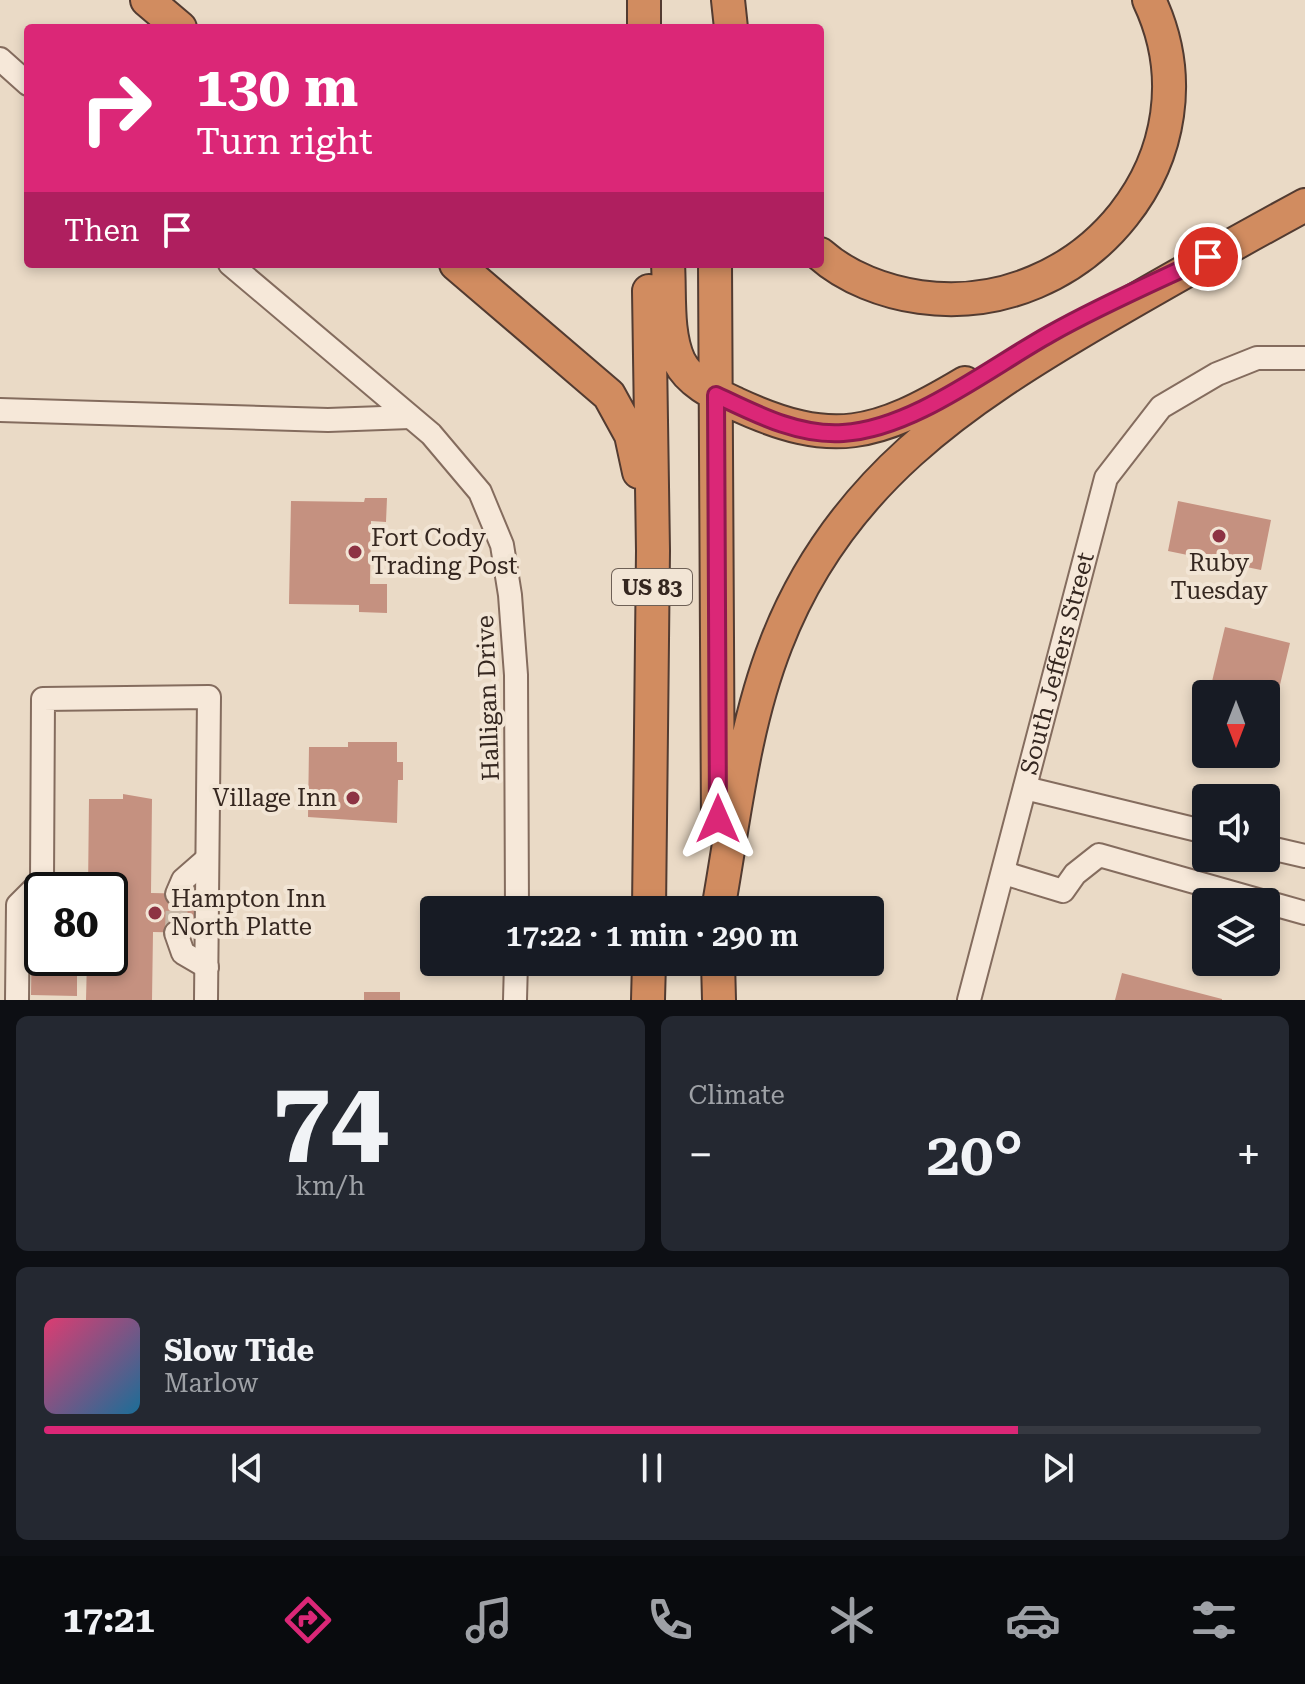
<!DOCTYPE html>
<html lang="en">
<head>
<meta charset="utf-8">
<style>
	body { margin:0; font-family:"Roboto Serif",serif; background:#242831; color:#f1f3f6; height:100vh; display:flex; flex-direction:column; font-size:30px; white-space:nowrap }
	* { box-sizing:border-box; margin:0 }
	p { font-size:26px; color:#9ea1a6 }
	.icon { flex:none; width:44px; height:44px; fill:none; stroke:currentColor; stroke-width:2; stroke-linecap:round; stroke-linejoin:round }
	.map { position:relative; height:1000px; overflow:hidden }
	.side { display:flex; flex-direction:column; gap:16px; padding:16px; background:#0d0f14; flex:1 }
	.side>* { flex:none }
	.top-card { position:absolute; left:24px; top:24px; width:800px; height:244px; border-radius:8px; box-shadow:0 4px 12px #0003; background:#db2777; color:#fff; overflow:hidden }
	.needle { width:52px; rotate:180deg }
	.controls { position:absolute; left:1192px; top:680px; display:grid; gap:16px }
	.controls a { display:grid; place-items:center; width:88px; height:88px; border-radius:8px; background:#171b24; box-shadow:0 4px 12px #0003; font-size:40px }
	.speed { position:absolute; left:24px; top:872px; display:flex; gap:16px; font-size:40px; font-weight:700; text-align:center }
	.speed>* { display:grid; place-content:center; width:104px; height:104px; border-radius:50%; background:#171b24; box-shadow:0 4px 12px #0003; line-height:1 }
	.speed .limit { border:4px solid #111; border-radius:12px; background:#fff; color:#111 }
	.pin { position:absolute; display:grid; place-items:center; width:68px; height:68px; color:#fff; margin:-34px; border:4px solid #fff; border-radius:50%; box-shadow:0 2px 8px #0007 }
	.me { position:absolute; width:88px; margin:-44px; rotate:0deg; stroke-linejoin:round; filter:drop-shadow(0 0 6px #0008) }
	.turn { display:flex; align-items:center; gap:28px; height:168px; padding:0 40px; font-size:36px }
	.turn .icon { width:104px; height:104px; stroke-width:2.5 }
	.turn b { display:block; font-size:56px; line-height:68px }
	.then { display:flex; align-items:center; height:76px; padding:0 40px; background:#0003; gap:16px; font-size:30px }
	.big { font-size:60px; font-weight:600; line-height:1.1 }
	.side .card { flex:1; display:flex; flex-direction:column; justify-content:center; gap:12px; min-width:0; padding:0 28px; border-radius:12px; background:#242831 }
	.side .dial { align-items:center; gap:0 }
	.dial b { font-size:104px; line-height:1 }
	.song { display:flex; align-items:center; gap:24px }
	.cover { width:96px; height:96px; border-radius:12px; background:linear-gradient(135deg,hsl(340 70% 55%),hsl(200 70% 35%)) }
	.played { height:8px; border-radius:4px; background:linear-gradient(90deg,#db2777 80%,#363941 80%) }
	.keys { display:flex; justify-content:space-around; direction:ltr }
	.heat { display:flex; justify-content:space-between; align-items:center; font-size:44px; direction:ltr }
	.side .tiles { flex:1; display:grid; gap:16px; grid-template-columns:1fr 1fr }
	.card:last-child { grid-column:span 2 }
	.trip { position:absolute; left:420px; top:896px; width:464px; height:80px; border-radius:8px; background:#171b24; box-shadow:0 4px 12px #0003; font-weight:600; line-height:80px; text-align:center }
	.menu { display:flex; height:128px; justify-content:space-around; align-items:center; background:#090b0e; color:#9ea1a6 }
	.menu .icon { width:56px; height:56px }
	.menu .current { color:#db2777 }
	.menu b { font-size:36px; color:#f1f3f6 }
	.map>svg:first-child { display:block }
	.building { fill:#c59180 }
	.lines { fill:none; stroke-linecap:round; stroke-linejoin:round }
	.minor-tunnel { stroke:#c6b6a5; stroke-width:22; stroke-dasharray:22 11; stroke-linecap:butt }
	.minor-casing { stroke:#846c5e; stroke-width:26 }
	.highway-casing { stroke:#523b31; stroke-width:36 }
	.minor { stroke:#f6e8d9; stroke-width:22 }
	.highway { stroke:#d18c60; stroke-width:32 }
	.route-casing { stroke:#8e194d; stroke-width:20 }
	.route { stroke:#db2777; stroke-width:14 }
	.poi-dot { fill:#8d3343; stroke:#f2e5d5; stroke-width:3 }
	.labels { text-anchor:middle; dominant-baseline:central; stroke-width:8; stroke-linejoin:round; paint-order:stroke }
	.shield { fill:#f2e5d5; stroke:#6e6056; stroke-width:2 }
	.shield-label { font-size:22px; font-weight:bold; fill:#352720 }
	.poi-label { font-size:24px; fill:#352720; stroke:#f2e5d5; text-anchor:start }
	.street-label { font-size:24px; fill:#352720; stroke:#f2e5d5 }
</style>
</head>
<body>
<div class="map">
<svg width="1305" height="1000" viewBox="0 0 1305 1000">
	<rect width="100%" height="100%" fill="#eadac6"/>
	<path class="building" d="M365,498H387L386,522L371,521L370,584H387V613L359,612V605L289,604L291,501L364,502Z
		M1178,501L1271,520L1261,570L1168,551Z
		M1225,627L1290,643L1267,739L1266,694H1209Z
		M1206,710V738L1198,737Z
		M348,742H397V762H403V780H398L397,823L308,817L309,747H348Z
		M123,794L152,799L151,893L199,894V933L153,932L152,1000H86L87,958H110V890H88L89,799H123Z
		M32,920H42V958H77V996L31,995Z
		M1122,973L1222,999V1000H1115Z
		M364,992H400V1000H364Z"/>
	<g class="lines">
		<path class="minor-tunnel" d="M176,933L177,894"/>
		<defs>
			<g id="minor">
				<path d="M0,59L28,84"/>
				<path d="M230,264L431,434L480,492L502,545L510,595L516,675L517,910"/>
				<path d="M0,410L328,420L410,417"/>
				<path d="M1025,788L1206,832"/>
				<path d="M1266,847L1305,856"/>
				<path d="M1004,873L1063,891L1075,874L1099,855L1265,902"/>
				<path d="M177,894L183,880L207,859"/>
				<path d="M1266,902L1305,913"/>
				<path d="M176,933L183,953L207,967"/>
				<path d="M17,1000L18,905L42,881L43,699L209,697L206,1000"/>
				<path d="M515,1000L516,962"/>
				<path id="s1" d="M969,1000L1106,478L1161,407L1217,374L1257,358H1305"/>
			</g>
			<path id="highway" d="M147,0L180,28
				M644,0V28
				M728,0L731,28
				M820,254C847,278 885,292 920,297C1084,320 1222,154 1149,0
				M456,264L609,395L631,435L639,472
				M668,264C670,294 666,333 679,361C690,383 715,394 736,404C833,449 876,436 965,383
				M715,264L718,827
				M649,291L653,551L649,910
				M718,910C734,821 743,728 776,644C838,483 962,401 1104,318C1171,279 1237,242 1305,205
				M718,962L719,1000
				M648,1000L649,962"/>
		</defs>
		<use href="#minor" class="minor-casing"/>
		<use href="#highway" class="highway-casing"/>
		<use href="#minor" class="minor"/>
		<use href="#highway" class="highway"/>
	</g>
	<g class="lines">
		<defs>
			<path id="route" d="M718,819L716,395C756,414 798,436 843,433C913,429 989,368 1050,334C1101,305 1155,282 1208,257"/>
		</defs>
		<use href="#route" class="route-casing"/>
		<use href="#route" class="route"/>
	</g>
	<g class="poi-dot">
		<circle cx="1219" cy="536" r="8"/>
		<circle cx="355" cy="552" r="8"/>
		<circle cx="353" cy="798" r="8"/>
		<circle cx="155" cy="913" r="8"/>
	</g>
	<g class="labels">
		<rect class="shield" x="612" y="569" width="80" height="36" rx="6"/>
		<g class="shield-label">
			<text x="652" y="587">US 83</text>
		</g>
		<g class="poi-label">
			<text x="371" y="538">Fort Cody<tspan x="371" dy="28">Trading Post</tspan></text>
			<text x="1219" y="563" text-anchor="middle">Ruby<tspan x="1219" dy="28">Tuesday</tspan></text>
			<text x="337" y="798" text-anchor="end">Village Inn</text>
			<text x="171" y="899">Hampton Inn<tspan x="171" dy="28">North Platte</tspan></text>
		</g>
		<g class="street-label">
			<text stroke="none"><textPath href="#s1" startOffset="348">South Jeffers Street</textPath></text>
			<text transform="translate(488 698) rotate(-92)">Halligan Drive</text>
		</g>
	</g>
</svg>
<div class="controls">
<a><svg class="needle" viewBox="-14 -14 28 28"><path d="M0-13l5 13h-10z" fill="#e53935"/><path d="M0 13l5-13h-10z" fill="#9ea1a6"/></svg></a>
<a><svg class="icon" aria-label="sound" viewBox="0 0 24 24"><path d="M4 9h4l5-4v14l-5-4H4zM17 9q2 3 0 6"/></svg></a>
<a><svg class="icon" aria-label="layers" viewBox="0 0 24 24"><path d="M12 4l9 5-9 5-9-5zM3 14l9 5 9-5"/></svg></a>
</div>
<div class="speed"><div class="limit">80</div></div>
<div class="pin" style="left:1208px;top:257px;background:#d93025"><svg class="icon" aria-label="arrive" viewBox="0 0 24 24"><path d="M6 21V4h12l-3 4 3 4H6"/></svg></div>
<svg class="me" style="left:718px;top:819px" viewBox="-20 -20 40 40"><path d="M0-17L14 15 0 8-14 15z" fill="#db2777" stroke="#fff" stroke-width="4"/></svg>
<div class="trip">17:22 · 1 min · 290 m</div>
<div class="top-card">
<div class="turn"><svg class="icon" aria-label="right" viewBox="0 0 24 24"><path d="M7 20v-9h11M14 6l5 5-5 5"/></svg><div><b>130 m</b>Turn right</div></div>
<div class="then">Then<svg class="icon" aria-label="arrive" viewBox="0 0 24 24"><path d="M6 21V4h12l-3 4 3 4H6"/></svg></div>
</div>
</div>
<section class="side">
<div class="tiles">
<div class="card dial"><b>74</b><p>km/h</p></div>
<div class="card"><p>Climate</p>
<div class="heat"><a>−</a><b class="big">20°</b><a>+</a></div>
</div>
<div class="card">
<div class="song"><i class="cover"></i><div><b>Slow Tide</b><p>Marlow</p></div></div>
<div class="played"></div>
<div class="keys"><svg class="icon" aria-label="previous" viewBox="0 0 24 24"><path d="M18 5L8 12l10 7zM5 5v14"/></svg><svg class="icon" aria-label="pause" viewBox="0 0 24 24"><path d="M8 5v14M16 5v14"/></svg><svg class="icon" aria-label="next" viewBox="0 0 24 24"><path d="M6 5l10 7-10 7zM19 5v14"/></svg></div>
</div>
</div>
</section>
<nav class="menu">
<b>17:21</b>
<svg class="icon current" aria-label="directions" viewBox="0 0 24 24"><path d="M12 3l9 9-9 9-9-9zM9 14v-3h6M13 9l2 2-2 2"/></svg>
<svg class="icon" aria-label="music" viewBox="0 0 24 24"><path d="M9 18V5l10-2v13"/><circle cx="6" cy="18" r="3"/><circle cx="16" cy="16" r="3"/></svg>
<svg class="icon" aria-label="phone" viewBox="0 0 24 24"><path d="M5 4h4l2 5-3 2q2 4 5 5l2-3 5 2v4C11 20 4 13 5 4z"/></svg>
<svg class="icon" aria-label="climate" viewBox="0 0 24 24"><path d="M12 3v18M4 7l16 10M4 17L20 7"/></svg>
<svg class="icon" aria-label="car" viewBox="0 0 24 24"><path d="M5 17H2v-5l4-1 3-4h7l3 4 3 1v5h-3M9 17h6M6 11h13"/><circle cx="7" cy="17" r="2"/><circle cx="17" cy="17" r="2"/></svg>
<svg class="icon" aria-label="filters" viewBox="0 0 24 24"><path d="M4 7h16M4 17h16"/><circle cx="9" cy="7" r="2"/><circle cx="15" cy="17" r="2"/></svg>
</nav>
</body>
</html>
